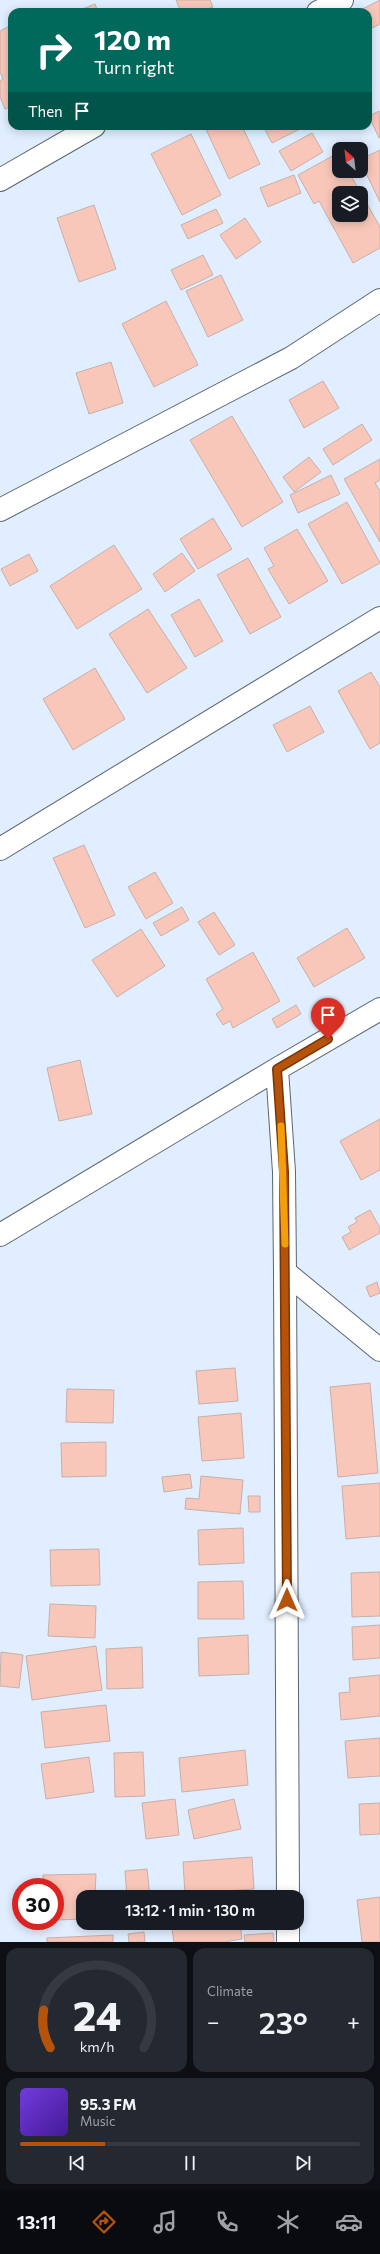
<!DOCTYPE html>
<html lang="en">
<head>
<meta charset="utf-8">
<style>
	body { margin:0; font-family:Commissioner,sans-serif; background:#242831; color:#f1f3f6; height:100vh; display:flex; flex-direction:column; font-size:15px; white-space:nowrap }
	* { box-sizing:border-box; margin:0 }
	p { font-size:13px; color:#9ea1a6 }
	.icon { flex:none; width:22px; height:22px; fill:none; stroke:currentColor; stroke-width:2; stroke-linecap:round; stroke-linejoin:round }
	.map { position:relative; height:1942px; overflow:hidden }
	.panel { display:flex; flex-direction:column; gap:6px; padding:6px; background:#0d0f14; flex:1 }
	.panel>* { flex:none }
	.top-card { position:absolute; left:8px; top:8px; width:364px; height:122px; border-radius:12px; box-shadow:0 2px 10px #0003; background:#00695c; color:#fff; overflow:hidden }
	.needle { width:26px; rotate:332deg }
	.tools { position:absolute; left:332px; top:142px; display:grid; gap:8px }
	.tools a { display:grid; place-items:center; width:36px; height:36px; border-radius:8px; background:#171b24; box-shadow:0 2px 10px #0003; font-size:20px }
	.speed { position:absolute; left:12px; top:1878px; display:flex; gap:8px; font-size:20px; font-weight:700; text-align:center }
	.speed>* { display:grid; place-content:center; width:52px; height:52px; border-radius:50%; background:#171b24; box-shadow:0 2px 10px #0003; line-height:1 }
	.speed .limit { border:6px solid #d22; background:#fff; color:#111 }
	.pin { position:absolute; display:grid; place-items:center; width:34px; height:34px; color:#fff; margin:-41px -17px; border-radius:50% 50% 50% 0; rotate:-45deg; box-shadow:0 0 4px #0007 }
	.pin .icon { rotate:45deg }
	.me { position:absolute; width:44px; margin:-22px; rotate:0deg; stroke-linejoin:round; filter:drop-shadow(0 0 3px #0008) }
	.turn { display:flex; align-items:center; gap:14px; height:84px; padding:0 20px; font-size:18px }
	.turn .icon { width:52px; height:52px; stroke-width:2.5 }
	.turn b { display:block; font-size:28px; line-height:34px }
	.then { display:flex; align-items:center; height:38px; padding:0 20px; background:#0003; gap:8px; font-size:15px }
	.big { font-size:30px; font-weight:600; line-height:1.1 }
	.panel .card { flex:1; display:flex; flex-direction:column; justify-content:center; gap:6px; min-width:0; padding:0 14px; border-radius:12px; background:#242831 }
	.panel .dial { align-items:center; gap:0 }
	.dial svg { height:104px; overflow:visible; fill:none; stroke:#363941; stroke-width:7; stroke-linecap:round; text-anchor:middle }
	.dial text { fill:#f1f3f6; stroke:none }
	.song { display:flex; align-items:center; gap:12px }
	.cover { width:48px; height:48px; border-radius:6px; background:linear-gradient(135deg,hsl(260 70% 55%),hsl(260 70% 35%)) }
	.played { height:4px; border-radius:2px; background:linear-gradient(90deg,#b45309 25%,#363941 25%) }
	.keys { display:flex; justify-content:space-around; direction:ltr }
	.heat { display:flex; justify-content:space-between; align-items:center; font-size:22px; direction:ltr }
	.panel .tiles { flex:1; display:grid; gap:6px; grid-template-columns:1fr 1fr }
	.card:last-child { grid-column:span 2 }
	.trip { position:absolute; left:76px; top:1890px; width:228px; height:40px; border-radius:12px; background:#171b24; box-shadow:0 2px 10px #0003; font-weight:600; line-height:40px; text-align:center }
	.tab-bar { display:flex; height:64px; justify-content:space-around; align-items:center; background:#090b0e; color:#9ea1a6 }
	.tab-bar .icon { width:28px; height:28px }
	.tab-bar .active { color:#b45309 }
	.tab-bar b { font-size:18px; color:#f1f3f6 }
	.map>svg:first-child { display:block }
	.building { fill:#f9c7ba; stroke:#c6b0aa }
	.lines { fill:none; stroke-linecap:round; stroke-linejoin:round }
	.street-casing { stroke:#5a6574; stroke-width:24 }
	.street { stroke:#fff; stroke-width:22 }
	.route-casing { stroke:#753606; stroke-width:10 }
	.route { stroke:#b45309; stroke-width:7 }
	.slow { stroke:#f59e0b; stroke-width:7 }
</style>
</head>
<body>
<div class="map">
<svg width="380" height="1942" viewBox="0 0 380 1942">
	<rect width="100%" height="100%" fill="#e1eeff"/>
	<path class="building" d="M176,0H210L213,7L200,12H181Z
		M380,0V24L368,30V12H357Z
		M95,4L98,12H75Z
		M12,25V106L5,109L0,97V81L3,79L0,72V31Z
		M379,111L380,138H379L369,116Z
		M208,126H242L260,164L229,179L205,127Z
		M263,126H306L272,143Z
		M312,133L323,152L291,171L279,151Z
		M191,134L221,195L182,215L151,154Z
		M380,150V202L361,163V159Z
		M338,153L339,171H348L361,193H339V215H361V193L380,227V248L353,263L319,201L314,204L298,175Z
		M294,175L301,193L268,207L260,188Z
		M94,205L116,269L79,282L57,218Z
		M216,209L223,223L188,239L181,225Z
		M245,218L261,242L236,259L220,235Z
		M203,255L213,275L181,290L171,270Z
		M221,275L243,320L208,337L186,291Z
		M166,301L198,365L154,387L122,324Z
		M111,362L123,403L89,414L76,373Z
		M323,381L339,408L304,428L289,400Z
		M232,416L283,502L242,527L190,440Z
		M362,424L372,440L333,465L323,449Z
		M309,457L321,472L294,492L283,477Z
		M380,459V480L375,483L380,491V542L344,479Z
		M331,475L340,494L298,513L290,495Z
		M347,502L380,563L342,584L308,524Z
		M213,518L232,549L198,569L180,539Z
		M297,529L328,581L289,604L268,569L274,566L264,548Z
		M114,545L142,589L77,629L50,586Z
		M182,553L195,571L165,592L153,574Z
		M29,554L38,571L10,586L1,569Z
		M248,558L281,617L250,634L217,575Z
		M199,599L223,641L195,657L171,615Z
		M148,609L187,668L147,693L109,634Z
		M95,668L125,719L73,750L43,699Z
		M371,672L380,687V743L370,749L338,691Z
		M310,706L324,732L287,752L273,725Z
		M84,845L115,915L85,928L53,858Z
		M155,872L173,903L146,919L128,887Z
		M182,907L189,920L161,936L153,923Z
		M214,912L235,945L219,955L198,922Z
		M347,928L365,958L314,987L297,958Z
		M141,929L165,966L117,997L92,960Z
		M253,952L280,1001L233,1028L230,1021L223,1025L216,1014L223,1009L206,979Z
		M296,1005L301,1014L277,1028L272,1019Z
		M80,1060L92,1114L59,1121L47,1068Z
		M380,1119V1170L361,1180L340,1141Z
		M370,1210L380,1228V1233L349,1250L342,1237L351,1232L348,1227L357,1222L355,1218Z
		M377,1282L380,1293L370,1297L366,1287Z
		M235,1368L238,1401L199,1404L196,1371Z
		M370,1383L378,1473L338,1477L330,1387Z
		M67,1389L114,1390L113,1423L66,1422Z
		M241,1413L244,1458L202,1461L198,1417Z
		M106,1442V1476L62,1477L61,1443Z
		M190,1474L192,1488L164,1492L162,1477Z
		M201,1476L243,1480L240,1514L185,1509L186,1498L199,1499Z
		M380,1483V1536L346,1539L342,1486Z
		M248,1496H260V1512H249Z
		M243,1528L244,1563L199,1565L198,1530Z
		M99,1549L100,1585L51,1586L50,1550Z
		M380,1572V1616L352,1617L351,1573Z
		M243,1581L244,1619H198V1582Z
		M50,1604L96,1606L95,1638L48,1636Z
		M380,1625V1658L353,1660L352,1627Z
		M248,1635L249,1674L199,1676L198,1638Z
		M96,1646L102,1690L32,1700L26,1656Z
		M142,1647L143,1688L107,1689L106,1649Z
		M1,1652L23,1655L19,1688L0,1686Z
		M380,1675V1716L341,1720L339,1693L350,1692L349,1678Z
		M106,1705L110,1741L45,1748L41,1712Z
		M380,1738V1776L348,1778L345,1741Z
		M245,1750L248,1785L182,1792L179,1758Z
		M143,1752L145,1796L115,1797L114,1753Z
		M89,1757L94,1792L46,1799L41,1764Z
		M175,1799L179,1835L146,1839L142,1803Z
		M234,1799L241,1829L194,1839L188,1810Z
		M380,1803V1834L360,1835L359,1804Z
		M252,1857L254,1889L185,1894L183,1862Z
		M147,1869L150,1897H127L125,1871Z
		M96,1874L95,1894H122V1897H83V1919L55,1920V1887H43V1875Z
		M380,1897V1942H362L357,1900Z
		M171,1923H240L242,1939L224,1942H174Z
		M144,1932L145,1942H129L128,1934Z
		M273,1933L274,1942H245L244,1935Z
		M113,1935V1942H47V1938Z"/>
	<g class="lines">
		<defs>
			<path id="street" d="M318,12L342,0
				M0,180L94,126
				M0,510L291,358L380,300
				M0,849L380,618
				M277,1069L284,1172L285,1272L288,1897
				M0,1235L277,1069L380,1009
				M285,1272L380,1350
				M288,1923V1942"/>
		</defs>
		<use href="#street" class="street-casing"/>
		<use href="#street" class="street"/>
	</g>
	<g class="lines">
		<defs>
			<path id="route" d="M287,1600L284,1172L277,1069L328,1039"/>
		</defs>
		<use href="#route" class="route-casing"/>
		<use href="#route" class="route"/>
		<path class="slow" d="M281,1126L285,1244"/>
	</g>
</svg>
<div class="tools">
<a><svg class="needle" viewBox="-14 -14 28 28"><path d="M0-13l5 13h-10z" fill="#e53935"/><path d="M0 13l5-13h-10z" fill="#9ea1a6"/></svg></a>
<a><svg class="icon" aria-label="layers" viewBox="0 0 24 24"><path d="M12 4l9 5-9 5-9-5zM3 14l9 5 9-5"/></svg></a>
</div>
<div class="speed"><div class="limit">30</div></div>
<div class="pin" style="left:328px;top:1039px;background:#d93025"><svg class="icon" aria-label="arrive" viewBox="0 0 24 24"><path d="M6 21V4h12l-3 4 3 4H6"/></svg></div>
<svg class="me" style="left:287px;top:1600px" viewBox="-20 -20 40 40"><path d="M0-17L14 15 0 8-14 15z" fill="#b45309" stroke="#fff" stroke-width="4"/></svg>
<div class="trip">13:12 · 1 min · 130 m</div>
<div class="top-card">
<div class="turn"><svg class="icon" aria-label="right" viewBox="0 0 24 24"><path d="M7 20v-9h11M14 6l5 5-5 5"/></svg><div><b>120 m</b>Turn right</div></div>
<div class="then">Then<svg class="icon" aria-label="arrive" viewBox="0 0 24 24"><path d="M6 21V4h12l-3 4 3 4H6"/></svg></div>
</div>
</div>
<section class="panel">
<div class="tiles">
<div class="card dial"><svg viewBox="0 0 100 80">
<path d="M14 69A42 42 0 1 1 86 69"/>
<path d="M14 69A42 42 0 0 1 9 40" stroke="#b45309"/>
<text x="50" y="56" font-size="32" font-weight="700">24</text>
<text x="50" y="72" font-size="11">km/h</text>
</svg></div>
<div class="card"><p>Climate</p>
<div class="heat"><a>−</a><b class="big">23°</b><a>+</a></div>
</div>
<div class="card">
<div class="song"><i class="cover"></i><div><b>95.3 FM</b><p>Music</p></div></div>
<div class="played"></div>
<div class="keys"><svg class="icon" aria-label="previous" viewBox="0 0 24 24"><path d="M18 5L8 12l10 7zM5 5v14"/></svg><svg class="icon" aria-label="pause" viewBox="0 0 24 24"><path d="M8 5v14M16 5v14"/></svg><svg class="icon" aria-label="next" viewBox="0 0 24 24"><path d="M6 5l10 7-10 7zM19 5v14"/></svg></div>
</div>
</div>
</section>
<nav class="tab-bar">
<b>13:11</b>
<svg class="icon active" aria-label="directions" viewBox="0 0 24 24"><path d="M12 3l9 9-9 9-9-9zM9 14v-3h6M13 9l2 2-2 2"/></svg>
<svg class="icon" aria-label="music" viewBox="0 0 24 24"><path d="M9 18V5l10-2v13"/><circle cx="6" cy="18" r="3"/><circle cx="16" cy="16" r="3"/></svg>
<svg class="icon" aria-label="phone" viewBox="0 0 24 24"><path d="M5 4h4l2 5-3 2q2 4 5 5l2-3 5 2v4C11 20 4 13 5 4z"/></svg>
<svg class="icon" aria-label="climate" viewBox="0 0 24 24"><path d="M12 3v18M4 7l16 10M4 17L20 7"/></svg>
<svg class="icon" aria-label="car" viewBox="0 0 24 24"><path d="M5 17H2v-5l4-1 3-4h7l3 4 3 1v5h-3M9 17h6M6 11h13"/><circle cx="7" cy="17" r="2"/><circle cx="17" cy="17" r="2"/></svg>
</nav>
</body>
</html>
